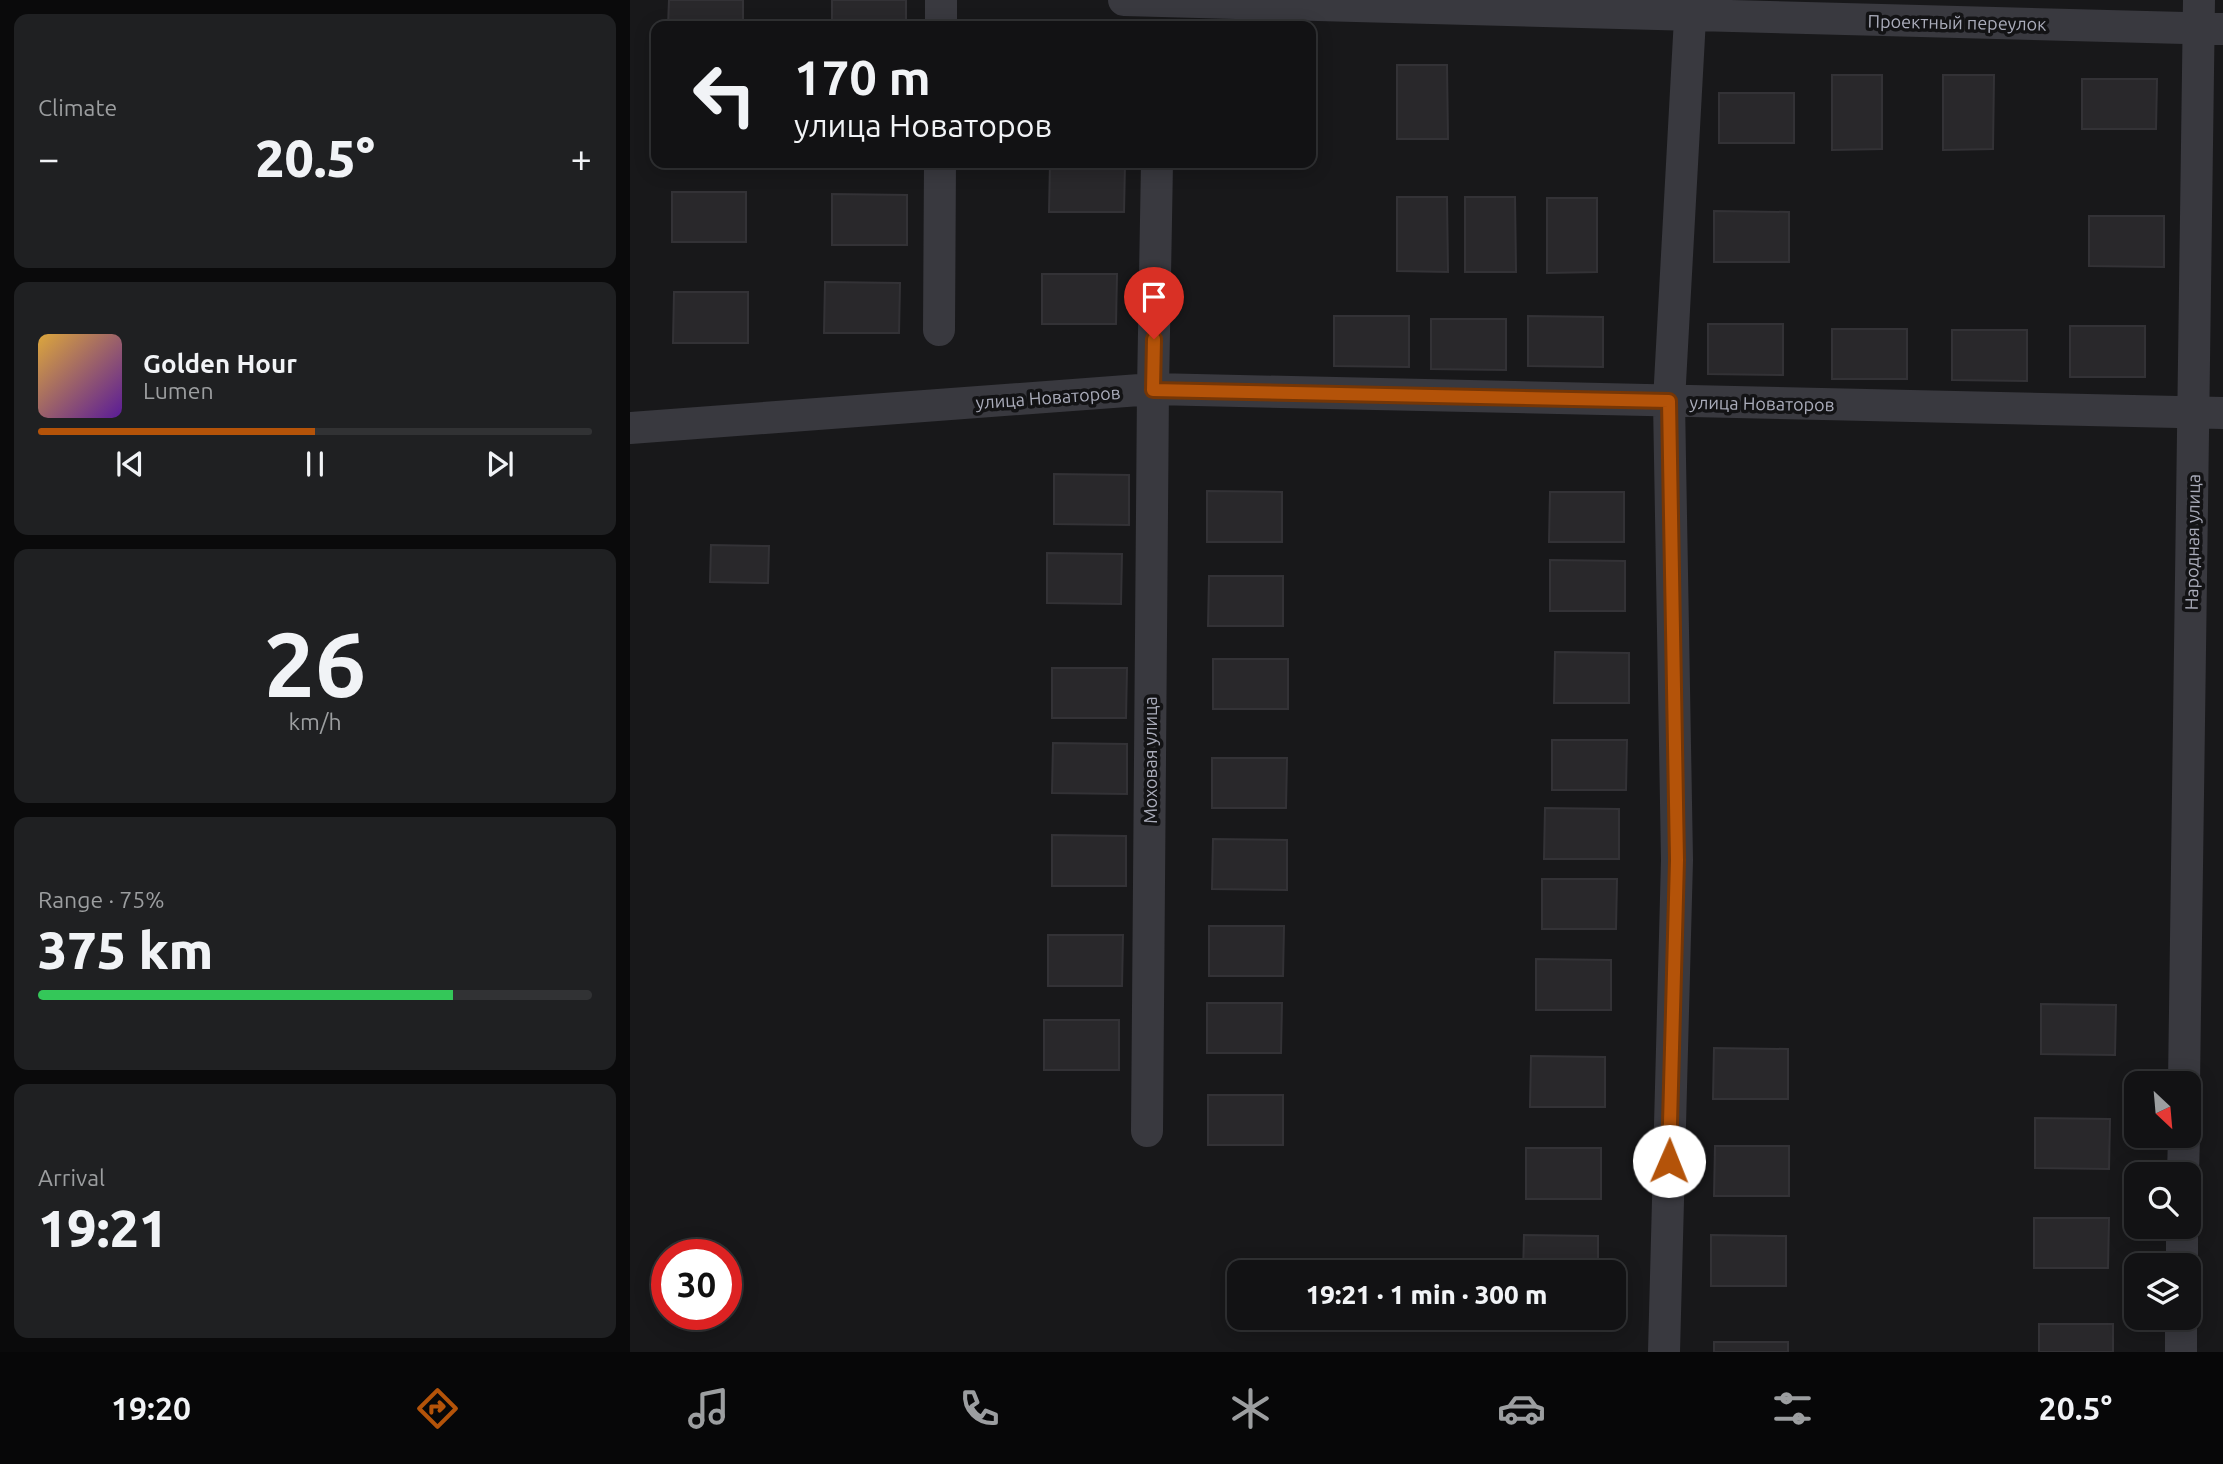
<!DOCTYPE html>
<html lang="en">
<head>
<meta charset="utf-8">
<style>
	body { margin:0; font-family:Ubuntu,sans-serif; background:#1f2022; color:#f1f3f6; height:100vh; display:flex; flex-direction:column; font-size:26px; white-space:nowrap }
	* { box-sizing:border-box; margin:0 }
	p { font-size:23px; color:#9c9ea0 }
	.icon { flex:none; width:38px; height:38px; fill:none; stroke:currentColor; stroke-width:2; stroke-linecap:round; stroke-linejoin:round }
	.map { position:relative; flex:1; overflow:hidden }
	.panel { display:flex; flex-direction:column; gap:14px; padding:14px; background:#0a0a0b; width:630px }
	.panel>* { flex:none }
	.guide { position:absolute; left:21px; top:21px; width:665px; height:147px; border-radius:14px; box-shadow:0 4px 18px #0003,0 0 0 2px #313234; background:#121214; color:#f1f3f6; overflow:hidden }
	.needle { width:46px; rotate:154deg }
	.controls { position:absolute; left:1494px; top:1071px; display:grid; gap:14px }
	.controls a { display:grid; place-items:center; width:77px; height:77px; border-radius:14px; background:#121214; box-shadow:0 4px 18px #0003,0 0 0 2px #313234; font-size:35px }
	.speed { position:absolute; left:21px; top:1239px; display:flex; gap:14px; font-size:35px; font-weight:700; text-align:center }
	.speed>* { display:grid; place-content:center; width:91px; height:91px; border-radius:50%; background:#121214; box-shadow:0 4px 18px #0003,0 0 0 2px #313234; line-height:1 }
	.speed .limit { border:10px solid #d22; background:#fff; color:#111 }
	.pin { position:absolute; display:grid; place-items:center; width:60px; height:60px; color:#fff; margin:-72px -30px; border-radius:50% 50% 50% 0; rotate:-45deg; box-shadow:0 0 7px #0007 }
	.pin .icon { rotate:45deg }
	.me { position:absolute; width:77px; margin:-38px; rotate:1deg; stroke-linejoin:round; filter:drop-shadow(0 0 5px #0008) }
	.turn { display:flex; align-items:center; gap:24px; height:147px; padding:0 28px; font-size:32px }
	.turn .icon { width:91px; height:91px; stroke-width:2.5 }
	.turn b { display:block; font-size:49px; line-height:60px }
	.big { font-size:52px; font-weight:800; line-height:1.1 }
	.panel .tile { flex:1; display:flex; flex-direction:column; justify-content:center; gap:10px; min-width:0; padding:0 24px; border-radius:14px; background:#1f2022 }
	.panel .dial { align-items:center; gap:0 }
	.dial b { font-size:91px; line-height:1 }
	.song { display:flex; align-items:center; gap:21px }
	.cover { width:84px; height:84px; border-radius:10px; background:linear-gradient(135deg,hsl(40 70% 55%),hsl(270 70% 35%)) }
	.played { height:7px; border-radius:4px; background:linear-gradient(90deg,#b45309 50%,#313234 50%) }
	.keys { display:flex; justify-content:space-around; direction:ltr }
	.heat { display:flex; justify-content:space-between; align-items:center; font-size:38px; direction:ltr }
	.charge { height:10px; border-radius:5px; background:linear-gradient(90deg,#34c759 75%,#313234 0) }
	.trip { position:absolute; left:597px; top:1260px; width:399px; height:70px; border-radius:14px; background:#121214; box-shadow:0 4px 18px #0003,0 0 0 2px #313234; font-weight:800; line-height:70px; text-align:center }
	.tab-bar { display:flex; height:112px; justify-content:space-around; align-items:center; background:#070708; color:#9c9ea0 }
	.tab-bar .icon { width:49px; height:49px }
	.tab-bar .current { color:#b45309 }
	.tab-bar b { font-size:32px; color:#f1f3f6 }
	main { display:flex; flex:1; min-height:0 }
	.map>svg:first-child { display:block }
	.building { fill:#29282b; stroke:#333236; stroke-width:2 }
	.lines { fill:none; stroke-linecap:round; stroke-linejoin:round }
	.minor { stroke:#39393f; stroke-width:32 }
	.route-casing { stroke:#753606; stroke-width:18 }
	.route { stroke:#b45309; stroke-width:12 }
	.labels { text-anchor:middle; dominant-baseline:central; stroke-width:7; stroke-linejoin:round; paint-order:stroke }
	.street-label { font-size:18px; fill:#aaacba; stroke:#131315 }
</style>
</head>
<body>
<main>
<section class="panel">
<div class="tile"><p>Climate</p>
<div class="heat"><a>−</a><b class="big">20.5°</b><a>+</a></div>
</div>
<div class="tile">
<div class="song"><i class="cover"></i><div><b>Golden Hour</b><p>Lumen</p></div></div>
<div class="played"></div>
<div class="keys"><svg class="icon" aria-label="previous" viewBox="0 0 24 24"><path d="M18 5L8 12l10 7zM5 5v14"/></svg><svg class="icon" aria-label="pause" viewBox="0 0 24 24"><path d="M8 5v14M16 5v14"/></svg><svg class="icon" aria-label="next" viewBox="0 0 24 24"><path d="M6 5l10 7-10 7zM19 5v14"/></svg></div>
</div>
<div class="tile dial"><b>26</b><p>km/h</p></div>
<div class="tile"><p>Range · 75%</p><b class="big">375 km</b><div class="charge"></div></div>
<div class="tile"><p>Arrival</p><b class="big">19:21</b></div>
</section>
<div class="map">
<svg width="1593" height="1352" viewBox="0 0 1593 1352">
	<rect width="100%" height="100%" fill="#18181a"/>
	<path class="building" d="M39,0H113V26H38Z
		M202,0H276V26H202Z
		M767,65H817L818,139H767Z
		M1202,75H1252V149L1202,150Z
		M1313,75H1364L1363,149L1313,150Z
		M1452,79H1527L1526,129H1452Z
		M1089,93H1164V143H1089Z
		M420,163H495L494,212H419Z
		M42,192H116V242H42Z
		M202,194L277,195V245H202Z
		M767,197H817L818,272L767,271Z
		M835,197H885L886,272H835Z
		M917,198H967V272L917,273Z
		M1084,211L1159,212V262H1084Z
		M1459,216H1534V267L1459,266Z
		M412,274H487L486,324H412Z
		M195,282L270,283L269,333H194Z
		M44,292H118V343H43Z
		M704,316H779V367L704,366Z
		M898,316L973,317V367L898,366Z
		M801,319H876V370L801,369Z
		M1078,324H1153V375L1078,374Z
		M1440,326H1515V377H1440Z
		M1202,329H1277V379H1202Z
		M1322,330H1397V381L1322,380Z
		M424,474L499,475V525L424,524Z
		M577,491L652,492V542H577Z
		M920,492H994V542H919Z
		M81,545L139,546L138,583L80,582Z
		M417,553L492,554L491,604L417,603Z
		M920,560L995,561V611H920Z
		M579,576H653V626H578Z
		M925,652L999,653V703H924Z
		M583,659H658V709H583Z
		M422,668H497L496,718H422Z
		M922,740H997L996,790H922Z
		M423,743L497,744V794L422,793Z
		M582,758H657L656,808H582Z
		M915,808L989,809V859H914Z
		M422,835L496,836V886H422Z
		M583,839L657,840V890L582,889Z
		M912,879H987L986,929H912Z
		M579,926H654L653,976H579Z
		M418,935H493L492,986H418Z
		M906,959L981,960V1010H906Z
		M577,1003H652L651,1053H577Z
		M1411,1004L1486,1005L1485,1055L1411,1054Z
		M414,1020H489V1070H414Z
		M1084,1048L1158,1049V1099H1083Z
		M901,1056L975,1057V1107H900Z
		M578,1095H653V1145H578Z
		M1405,1118L1480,1119L1479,1169L1405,1168Z
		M1085,1146H1159V1196H1084Z
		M896,1148H971V1199H896Z
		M1404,1218H1479L1478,1268H1404Z
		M894,1235L968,1236V1272H893Z
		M1081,1235L1156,1236V1286H1081Z
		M1409,1324H1483V1352H1409Z
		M1084,1342H1158V1352H1084Z"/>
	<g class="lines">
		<path class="minor" d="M494,0L1593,29
			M311,26V0
			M309,330L310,163
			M0,428L523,389L1593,413
			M1554,1083L1569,0
			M517,1131L523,389L527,163
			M1553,1174L1554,1136
			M1552,1265V1227
			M1034,1352L1047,860L1039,401L1061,0
			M1551,1352V1318"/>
	</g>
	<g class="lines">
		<defs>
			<path id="route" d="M524,339L523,390L1039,401L1047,860L1039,1161"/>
		</defs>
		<use href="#route" class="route-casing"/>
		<use href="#route" class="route"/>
	</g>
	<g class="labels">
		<g class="street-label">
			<text transform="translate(1327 22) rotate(1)">Проектный переулок</text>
			<text transform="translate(418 397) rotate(-4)">улица Новаторов</text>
			<text transform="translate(1132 403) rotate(1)">улица Новаторов</text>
			<text transform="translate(1562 542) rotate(-89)">Народная улица</text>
			<text transform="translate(520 760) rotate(-90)">Моховая улица</text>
		</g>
	</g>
</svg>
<div class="controls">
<a><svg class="needle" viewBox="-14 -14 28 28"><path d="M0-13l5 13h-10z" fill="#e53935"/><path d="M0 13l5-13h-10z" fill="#9c9ea0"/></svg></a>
<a><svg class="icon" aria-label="search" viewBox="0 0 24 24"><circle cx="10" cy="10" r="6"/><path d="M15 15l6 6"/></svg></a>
<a><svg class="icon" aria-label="layers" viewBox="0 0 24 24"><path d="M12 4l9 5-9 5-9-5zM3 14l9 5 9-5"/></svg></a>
</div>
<div class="speed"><div class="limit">30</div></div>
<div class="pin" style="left:524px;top:339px;background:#d93025"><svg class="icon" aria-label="arrive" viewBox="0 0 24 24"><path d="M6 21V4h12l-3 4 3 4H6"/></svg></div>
<svg class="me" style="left:1039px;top:1161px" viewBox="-20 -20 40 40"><circle r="19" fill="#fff"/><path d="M0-13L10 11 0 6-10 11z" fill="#b45309"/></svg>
<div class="trip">19:21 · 1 min · 300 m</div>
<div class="guide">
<div class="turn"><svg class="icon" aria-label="left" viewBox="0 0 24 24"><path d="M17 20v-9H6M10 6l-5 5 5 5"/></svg><div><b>170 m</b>улица Новаторов</div></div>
</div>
</div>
</main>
<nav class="tab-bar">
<b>19:20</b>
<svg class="icon current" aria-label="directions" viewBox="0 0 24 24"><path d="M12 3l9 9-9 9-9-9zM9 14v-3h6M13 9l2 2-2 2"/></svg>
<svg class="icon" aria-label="music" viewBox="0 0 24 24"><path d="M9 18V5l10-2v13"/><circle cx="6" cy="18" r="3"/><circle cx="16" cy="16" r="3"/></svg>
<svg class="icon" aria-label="phone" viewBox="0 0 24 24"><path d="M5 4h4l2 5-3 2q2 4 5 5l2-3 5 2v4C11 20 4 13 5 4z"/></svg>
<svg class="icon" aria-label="climate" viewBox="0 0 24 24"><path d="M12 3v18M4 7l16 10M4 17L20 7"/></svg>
<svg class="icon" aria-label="car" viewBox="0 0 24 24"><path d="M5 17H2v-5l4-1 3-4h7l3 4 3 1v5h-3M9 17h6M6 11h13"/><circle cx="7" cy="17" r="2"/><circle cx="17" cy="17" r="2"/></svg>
<svg class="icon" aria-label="filters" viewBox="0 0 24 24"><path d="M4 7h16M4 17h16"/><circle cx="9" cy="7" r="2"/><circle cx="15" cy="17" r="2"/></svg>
<b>20.5°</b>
</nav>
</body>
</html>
